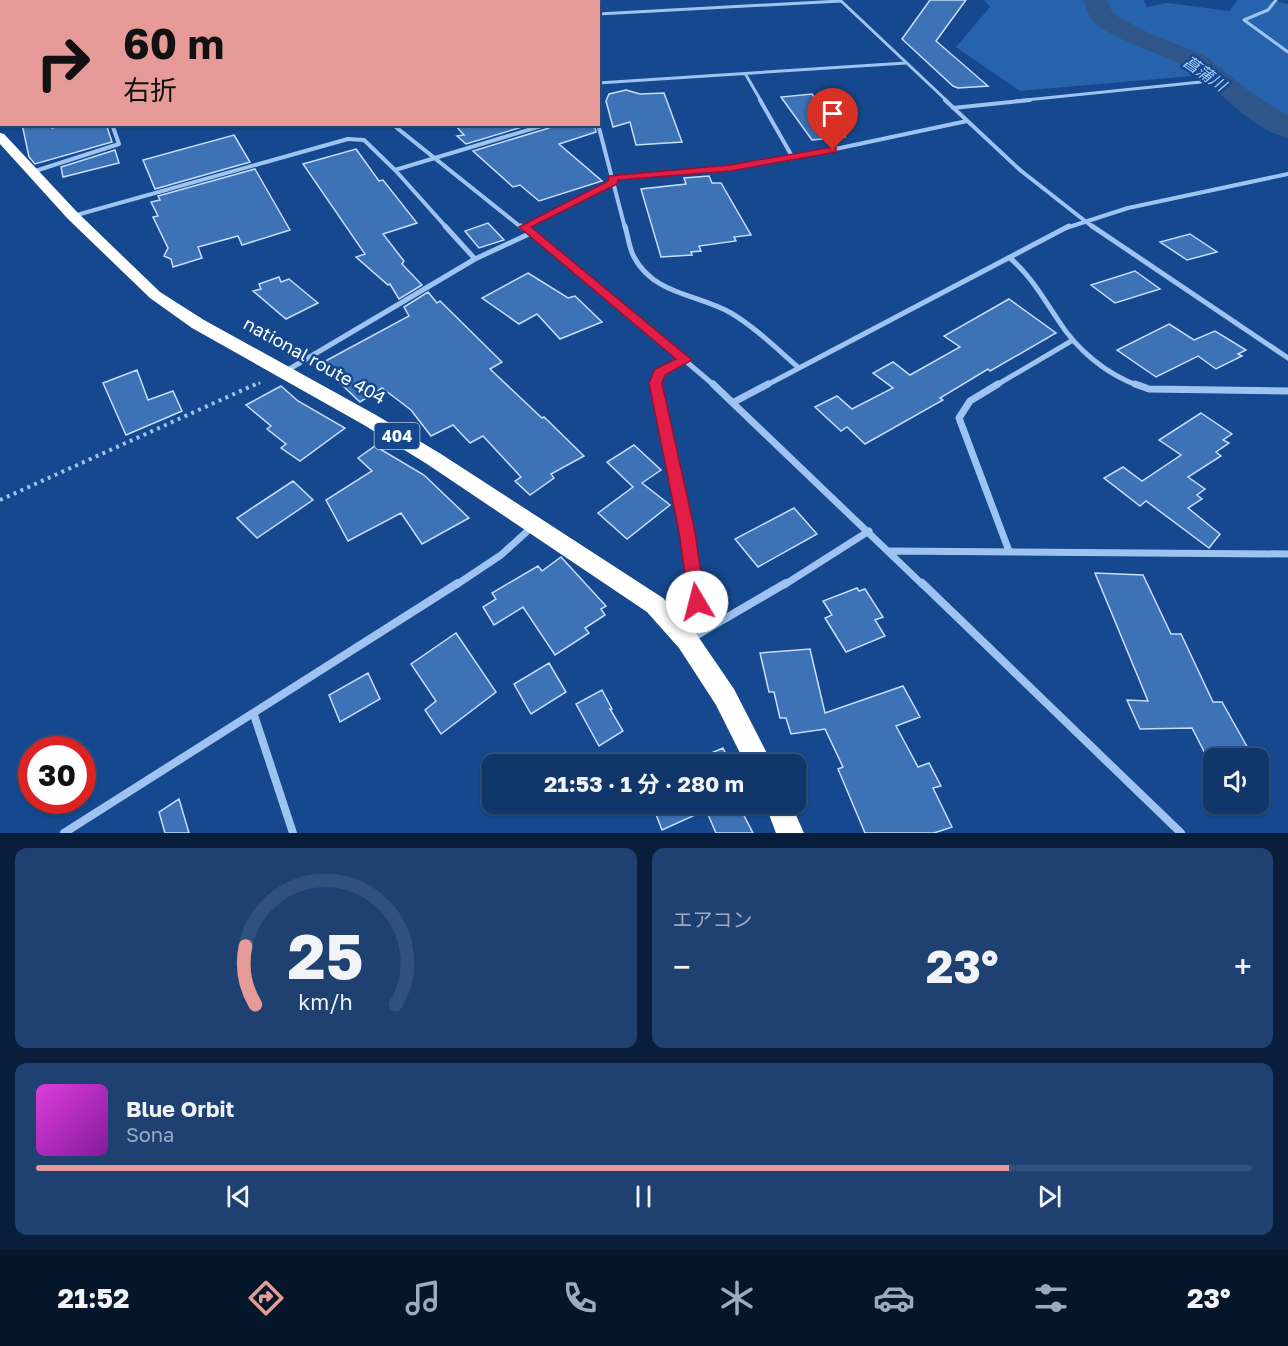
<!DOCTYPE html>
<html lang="ja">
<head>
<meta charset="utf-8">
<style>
	body { margin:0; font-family:"Golos Text","Noto Sans JP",sans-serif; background:#1e4172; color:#f1f3f6; height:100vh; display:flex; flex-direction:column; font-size:22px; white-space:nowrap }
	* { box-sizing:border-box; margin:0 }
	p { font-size:20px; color:#9cabc1 }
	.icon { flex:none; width:33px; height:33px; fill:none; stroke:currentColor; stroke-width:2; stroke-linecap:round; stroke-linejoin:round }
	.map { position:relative; height:833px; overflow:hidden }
	.sheet { display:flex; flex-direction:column; gap:15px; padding:15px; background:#091e3a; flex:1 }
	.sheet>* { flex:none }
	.hud { position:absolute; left:0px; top:0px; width:600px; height:126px; box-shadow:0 2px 4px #0004,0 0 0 2px #30507e; background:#e69b98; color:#111; overflow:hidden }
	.buttons { position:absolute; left:1203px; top:748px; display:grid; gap:12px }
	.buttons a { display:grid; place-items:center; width:66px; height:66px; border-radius:12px; background:#10366a; box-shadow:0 2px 4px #0004,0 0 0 2px #30507e; font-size:30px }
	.speed { position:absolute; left:18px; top:736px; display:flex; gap:12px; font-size:30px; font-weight:700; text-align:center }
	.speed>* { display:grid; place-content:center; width:78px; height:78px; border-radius:50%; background:#10366a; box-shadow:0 2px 4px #0004,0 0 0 2px #30507e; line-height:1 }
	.speed .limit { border:9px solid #d22; background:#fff; color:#111 }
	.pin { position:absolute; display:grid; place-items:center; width:51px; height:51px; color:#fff; margin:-62px -26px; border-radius:50% 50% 50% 0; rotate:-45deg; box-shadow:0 0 6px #0007 }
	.pin .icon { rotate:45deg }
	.me { position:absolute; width:66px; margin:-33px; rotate:352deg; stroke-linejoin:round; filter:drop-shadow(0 0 4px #0008) }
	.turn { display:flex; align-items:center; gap:21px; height:126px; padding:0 24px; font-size:27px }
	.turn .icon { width:78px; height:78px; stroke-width:2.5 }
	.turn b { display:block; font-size:42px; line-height:51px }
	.big { font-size:45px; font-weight:700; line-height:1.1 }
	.sheet .card { flex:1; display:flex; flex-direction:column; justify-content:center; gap:9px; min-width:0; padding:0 21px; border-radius:12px; background:#1e4172 }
	.sheet .dial { align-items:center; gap:0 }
	.dial svg { height:156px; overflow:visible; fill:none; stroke:#30507e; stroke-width:7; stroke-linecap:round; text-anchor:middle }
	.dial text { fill:#f1f3f6; stroke:none }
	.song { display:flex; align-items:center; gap:18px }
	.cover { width:72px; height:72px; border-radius:9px; background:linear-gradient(135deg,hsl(300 70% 55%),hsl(290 70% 35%)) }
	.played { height:6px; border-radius:3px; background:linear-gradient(90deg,#e69b98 80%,#30507e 80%) }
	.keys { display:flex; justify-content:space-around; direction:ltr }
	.heat { display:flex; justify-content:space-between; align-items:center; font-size:33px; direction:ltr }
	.sheet .tiles { flex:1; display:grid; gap:15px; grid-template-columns:1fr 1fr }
	.card:last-child { grid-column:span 2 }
	.trip { position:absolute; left:482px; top:754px; width:324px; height:60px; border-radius:12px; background:#10366a; box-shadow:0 2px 4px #0004,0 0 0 2px #30507e; font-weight:700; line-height:60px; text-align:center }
	.menu { display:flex; height:96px; justify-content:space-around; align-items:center; background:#06162a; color:#9cabc1 }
	.menu .icon { width:42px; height:42px }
	.menu .current { color:#e69b98 }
	.menu b { font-size:27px; color:#f1f3f6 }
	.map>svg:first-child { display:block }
	.green { fill:#2762ac }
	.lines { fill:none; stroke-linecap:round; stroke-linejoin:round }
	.river { fill:#305689; fill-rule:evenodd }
	.building { fill:#3d72b6; stroke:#c6defb; stroke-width:1.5 }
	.path-far1 { stroke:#9fc3f0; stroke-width:3; stroke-dasharray:2 4; stroke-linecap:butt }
	.path { stroke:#9fc3f0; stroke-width:4; stroke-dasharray:3 4.5; stroke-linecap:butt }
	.street-far4 { stroke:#9fc3f0; stroke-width:3 }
	.street-far3 { stroke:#9fc3f0; stroke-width:4 }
	.street-far2 { stroke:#9fc3f0; stroke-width:5 }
	.street-far1 { stroke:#9fc3f0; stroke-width:7 }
	.street { stroke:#9fc3f0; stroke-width:8 }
	.highway { fill:#fff; fill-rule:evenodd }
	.route { fill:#e11d48; stroke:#92132f; stroke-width:1.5 }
	.labels { text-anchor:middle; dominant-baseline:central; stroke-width:5; stroke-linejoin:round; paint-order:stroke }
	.far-water-label { font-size:16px; font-style:italic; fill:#abcdf7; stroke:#15488e }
	.shield { fill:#15488e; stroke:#b9c8dd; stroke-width:1.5 }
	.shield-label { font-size:16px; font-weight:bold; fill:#fff }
	.street-label { font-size:18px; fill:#fff; stroke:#15488e }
</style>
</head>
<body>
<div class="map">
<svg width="1288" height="833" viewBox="0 0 1288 833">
	<rect width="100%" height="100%" fill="#15488e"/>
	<path class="green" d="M984,0H1144L1147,7L1167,3L1230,11L1237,0H1269L1288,4V122L1249,93L1192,76L1020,91L956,47L990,7Z"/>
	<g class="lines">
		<path class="river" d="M1083,0H1107L1113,14L1147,32L1207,57L1250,92L1288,116V138C1247,128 1221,89 1187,68C1158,51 1123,44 1096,24C1089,19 1087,8 1083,0Z"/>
	</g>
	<path class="building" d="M930,0H966L936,41L988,86L958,88L953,86L902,39Z
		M626,90L640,94L664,93L682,142L636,145L630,122L613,127L606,101L609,94Z
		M812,94L845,137L812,140L781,97Z
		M22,124H51L52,128L66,124H106L112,142L35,164L29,157Z
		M454,124H532L466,144L457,136L464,135Z
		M552,124H594L596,132L559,144L602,181L539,201L520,185L513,187L473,151L549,128Z
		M234,135L250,162L155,189L143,160Z
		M356,149L379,181L383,180L417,223L383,234L404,261L402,264L422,285L399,299L390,284L388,285L356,257L365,254L303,164Z
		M115,150L119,163L63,177L61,167Z
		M255,169L290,230L242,245L238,236L198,247L202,258L173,267L171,259L164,256L168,248L153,217L158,216L151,202L160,200L158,196Z
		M709,176L712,183H721L751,235L734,237L736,241L699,246L701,251L691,252L692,255L661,257L641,189L686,184L684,178Z
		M488,223L504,240L479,248L465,231Z
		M1190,234L1217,252L1187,260L1160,242Z
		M1135,271L1160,289L1115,303L1091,285Z
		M528,273L568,298L575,296L602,322L560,339L537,314L519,324L482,298Z
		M279,277L281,282L289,279L318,303L286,319L253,291L261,289L259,284Z
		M428,292L437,303L440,301L502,362L490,369L542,418L544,417L584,456L551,474L554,478L530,495L515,481L521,477L483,436L470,443L453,425L431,436L411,410L382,388L360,402L320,364L409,316L404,307Z
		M1009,299L1056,333L990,371L988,369L940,398L943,400L865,444L847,427L841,431L815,407L837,396L852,409L893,388L873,373L893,362L910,375L960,347L944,336Z
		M1169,324L1194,340L1215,331L1246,350L1238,354L1242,356L1216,369L1198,356L1156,377L1117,350Z
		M137,370L148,400L173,391L182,411L126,435L103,383Z
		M281,386L298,401L345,428L300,461L281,448L286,444L267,429L271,426L246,405Z
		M1201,413L1232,434L1223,440L1229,443L1216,452L1221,456L1188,477L1205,489L1197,495L1202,499L1188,508L1220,534L1209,548L1146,501L1140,506L1104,478L1123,467L1142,481L1181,455L1159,440Z
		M634,445L661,470L642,483L670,505L627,539L598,513L633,487L607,462Z
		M375,446L424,475L469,518L422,544L401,513L348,541L326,500L372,471L358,458Z
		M293,481L313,500L257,538L237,518Z
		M794,508L817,534L758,567L735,539Z
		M561,557L606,606L601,609L605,615L585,628L589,633L555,655L523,607L494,625L483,607L496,599L492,593L538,566L542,571Z
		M1095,573L1143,575L1171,634H1181L1213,702H1222L1254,759H1208L1192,728L1140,729L1127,700L1148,701Z
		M857,588L859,591L865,589L883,617L875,620L885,636L846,652L825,618L832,615L823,601Z
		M456,633L496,692L441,734L425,710L436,701L411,664Z
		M810,649L825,713L903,686L920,717L896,726L918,767L929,763L941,786L933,788L952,827L934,833H865L838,769L843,767L825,729L791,734L786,718H780L774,692H769L760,653Z
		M549,663L566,692L531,714L514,684Z
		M368,673L380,699L340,722L329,695Z
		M602,690L612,709H610L623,731L599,746L576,704Z
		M723,748L731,765H683Z
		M179,799L189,833H165L159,812Z
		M652,804H738L753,833H716L706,810L662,830Z"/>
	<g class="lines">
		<path class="path-far1" d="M253,386L262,382"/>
		<path class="path" d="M0,500L256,384"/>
		<path class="street-far4" d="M239,0L241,2
			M270,0L272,2
			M424,0L426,2
			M840,0L947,101
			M1276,0L1268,10L1244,20L1288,52
			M86,2L94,0
			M598,14L841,1
			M746,75L761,101
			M598,83L906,63
			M1016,101L1201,82"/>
		<path class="street-far3" d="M760,100L793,158L967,121
			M945,100L1020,170L1094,228
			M953,108L1030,100
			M392,124L522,228
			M598,124L625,228
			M395,170L548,124
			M32,172L119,144L112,124
			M612,178L730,168L793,158
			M73,216L348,139L364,140L395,170L447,228
			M524,227L613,182
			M1066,228L1128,208L1288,174"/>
		<path class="street-far2" d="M445,226L475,259
			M521,226L621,306L715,386
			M625,226C628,236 629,248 634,257C654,295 698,294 731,313C756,328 777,349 799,368
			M1092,226L1288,358
			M1010,258C1031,276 1043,298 1058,320C1077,350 1106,374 1139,386
			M286,371L475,259L531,233
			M657,386L660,372L686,360
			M765,386L1069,226
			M995,386L1073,340"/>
		<path class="street-far1" d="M656,384L687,532L695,585
			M713,384L923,585
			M998,384L970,401L959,418L1009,551
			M1135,384L1149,389L1288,391
			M734,402L768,384
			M890,551L1288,554
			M456,585L501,555L533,526
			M784,585L869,531"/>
		<path class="street" d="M922,583L1181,833
			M688,634L697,602L694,583
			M690,639L786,583
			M254,715L293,833
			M64,833L458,583"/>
		<path class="highway" d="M126,0H140L125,2Z
			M171,0H185L170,2Z
			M0,24H2V30H0Z
			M0,133L4,134L78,213L160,292L204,320L376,415L441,454L663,598L695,632L734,689L773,765H746L716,705L679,648L647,612L427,464L364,425L192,328L150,298L68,219L0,144Z
			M765,804H791L804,833H776Z"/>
	</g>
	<path class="route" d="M833,147L836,148V152L730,171L618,180L617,184L531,227L692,360L665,375L662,383L695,532L705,602L703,607L697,609L691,607L689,602L679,532L649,383L655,369L676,359L519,227L608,181L609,176L730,165Z"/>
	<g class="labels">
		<g class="far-water-label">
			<text transform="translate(1205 73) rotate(35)">菖蒲川</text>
		</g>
		<rect class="shield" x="374.5" y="423" width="45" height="26" rx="4.5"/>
		<g class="shield-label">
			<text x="397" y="436">404</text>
		</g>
		<g class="street-label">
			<text transform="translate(315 360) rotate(29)">national route 404</text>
		</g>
	</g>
</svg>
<div class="buttons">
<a><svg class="icon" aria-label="sound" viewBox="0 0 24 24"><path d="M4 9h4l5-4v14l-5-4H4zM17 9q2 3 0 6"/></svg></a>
</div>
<div class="speed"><div class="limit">30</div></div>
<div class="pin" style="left:833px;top:150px;background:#d93025"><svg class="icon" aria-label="arrive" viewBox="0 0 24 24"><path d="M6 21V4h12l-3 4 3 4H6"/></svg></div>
<svg class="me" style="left:697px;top:602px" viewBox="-20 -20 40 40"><circle r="19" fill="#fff"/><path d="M0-13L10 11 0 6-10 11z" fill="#e11d48"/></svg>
<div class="trip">21:53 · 1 分 · 280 m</div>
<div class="hud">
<div class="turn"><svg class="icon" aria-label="right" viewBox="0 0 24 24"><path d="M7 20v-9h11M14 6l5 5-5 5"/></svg><div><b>60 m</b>右折</div></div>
</div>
</div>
<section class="sheet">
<div class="tiles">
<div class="card dial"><svg viewBox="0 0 100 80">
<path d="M14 69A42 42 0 1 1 86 69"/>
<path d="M14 69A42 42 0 0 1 9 39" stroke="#e69b98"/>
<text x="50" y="56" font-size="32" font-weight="700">25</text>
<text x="50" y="72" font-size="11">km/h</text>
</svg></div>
<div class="card"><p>エアコン</p>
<div class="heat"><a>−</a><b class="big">23°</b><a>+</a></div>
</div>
<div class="card">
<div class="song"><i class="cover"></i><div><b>Blue Orbit</b><p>Sona</p></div></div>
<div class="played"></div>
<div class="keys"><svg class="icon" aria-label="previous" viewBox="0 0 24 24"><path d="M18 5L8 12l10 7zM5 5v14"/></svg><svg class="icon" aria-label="pause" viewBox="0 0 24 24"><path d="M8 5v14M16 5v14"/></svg><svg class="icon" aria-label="next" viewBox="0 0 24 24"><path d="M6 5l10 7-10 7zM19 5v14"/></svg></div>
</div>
</div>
</section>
<nav class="menu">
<b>21:52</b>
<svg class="icon current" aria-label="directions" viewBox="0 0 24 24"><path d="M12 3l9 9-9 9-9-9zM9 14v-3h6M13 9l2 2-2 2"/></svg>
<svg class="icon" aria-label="music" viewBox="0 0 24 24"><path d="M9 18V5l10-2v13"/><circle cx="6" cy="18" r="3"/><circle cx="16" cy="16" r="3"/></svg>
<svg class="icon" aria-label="phone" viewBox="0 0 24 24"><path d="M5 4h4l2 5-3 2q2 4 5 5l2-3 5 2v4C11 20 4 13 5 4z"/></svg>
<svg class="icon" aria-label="climate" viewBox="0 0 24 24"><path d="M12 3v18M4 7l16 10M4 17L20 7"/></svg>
<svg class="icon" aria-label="car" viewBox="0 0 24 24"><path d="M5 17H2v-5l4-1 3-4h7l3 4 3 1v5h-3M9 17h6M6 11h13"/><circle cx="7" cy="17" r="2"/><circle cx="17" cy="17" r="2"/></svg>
<svg class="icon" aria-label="filters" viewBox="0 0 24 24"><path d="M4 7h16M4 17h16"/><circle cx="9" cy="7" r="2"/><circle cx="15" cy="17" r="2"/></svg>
<b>23°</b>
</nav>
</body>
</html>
